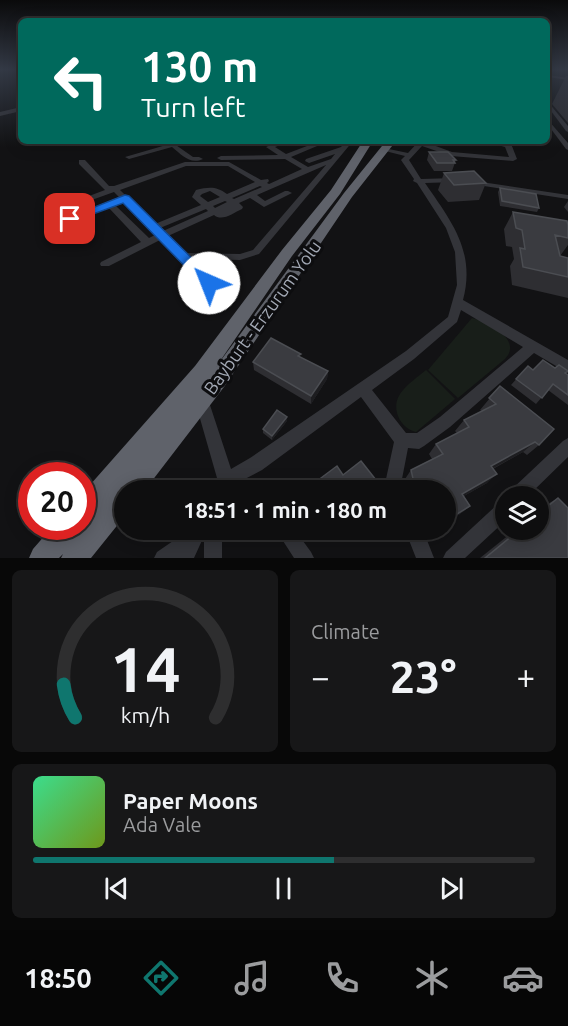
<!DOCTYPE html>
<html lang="en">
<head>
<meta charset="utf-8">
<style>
	body { margin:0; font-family:Ubuntu,sans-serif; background:#171718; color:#f1f3f6; height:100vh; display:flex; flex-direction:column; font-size:22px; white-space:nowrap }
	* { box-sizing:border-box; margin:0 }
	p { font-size:20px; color:#9b9c9e }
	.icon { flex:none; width:33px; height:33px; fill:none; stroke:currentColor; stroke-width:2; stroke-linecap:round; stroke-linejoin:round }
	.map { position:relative; height:558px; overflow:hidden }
	.panel { display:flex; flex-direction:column; gap:12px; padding:12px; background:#080808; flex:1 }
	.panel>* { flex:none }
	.top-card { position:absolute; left:18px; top:18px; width:532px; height:126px; border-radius:9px; box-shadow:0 3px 15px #0003,0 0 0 2px #2e2e2f; background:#00695c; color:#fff; overflow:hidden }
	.fabs { position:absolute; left:495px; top:486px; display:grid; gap:12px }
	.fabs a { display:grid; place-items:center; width:54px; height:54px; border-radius:50%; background:#0e0e0f; box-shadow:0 3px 15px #0003,0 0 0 2px #2e2e2f; font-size:30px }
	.speed { position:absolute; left:18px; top:462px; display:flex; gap:12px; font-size:30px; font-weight:700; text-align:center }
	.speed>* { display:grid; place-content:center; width:78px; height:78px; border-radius:50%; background:#0e0e0f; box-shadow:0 3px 15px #0003,0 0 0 2px #2e2e2f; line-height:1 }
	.speed .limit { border:9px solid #d22; background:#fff; color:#111 }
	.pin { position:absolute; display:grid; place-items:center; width:51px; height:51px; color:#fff; margin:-26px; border-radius:12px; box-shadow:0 3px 9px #0006 }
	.me { position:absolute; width:66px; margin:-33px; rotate:316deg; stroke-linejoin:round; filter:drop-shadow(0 0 4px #0008) }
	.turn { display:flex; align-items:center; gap:21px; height:126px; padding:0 24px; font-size:27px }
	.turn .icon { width:78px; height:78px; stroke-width:2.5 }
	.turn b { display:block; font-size:42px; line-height:51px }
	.big { font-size:45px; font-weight:700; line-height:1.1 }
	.panel .tile { flex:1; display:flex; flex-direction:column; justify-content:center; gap:9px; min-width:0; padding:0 21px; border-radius:9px; background:#171718 }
	.panel .dial { align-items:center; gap:0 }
	.dial svg { height:156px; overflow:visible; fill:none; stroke:#2e2e2f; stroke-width:7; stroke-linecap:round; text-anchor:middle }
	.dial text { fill:#f1f3f6; stroke:none }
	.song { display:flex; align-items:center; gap:18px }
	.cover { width:72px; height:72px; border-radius:9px; background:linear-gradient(135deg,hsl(150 70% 55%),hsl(80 70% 35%)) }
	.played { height:6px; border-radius:3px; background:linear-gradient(90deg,#0f766e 60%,#2e2e2f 60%) }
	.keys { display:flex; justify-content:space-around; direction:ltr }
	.heat { display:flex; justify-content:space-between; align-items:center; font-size:33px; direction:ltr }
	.panel .tiles { flex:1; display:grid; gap:12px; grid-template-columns:1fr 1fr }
	.tile:last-child { grid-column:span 2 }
	.trip { position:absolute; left:114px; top:480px; width:342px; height:60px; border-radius:30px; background:#0e0e0f; box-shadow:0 3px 15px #0003,0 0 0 2px #2e2e2f; font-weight:700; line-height:60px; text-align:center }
	.tab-bar { display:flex; height:96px; justify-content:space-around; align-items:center; background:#060606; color:#9b9c9e }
	.tab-bar .icon { width:42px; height:42px }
	.tab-bar .selected { color:#0f766e }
	.tab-bar b { font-size:27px; color:#f1f3f6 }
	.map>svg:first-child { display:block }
	.green { fill:#181e19 }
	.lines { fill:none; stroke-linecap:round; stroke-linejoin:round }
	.minor { fill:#333439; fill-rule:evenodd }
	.highway { fill:#5f626a; fill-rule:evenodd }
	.wall { fill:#2e2e32 }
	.shaded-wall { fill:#1d1d20 }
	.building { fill:#3a3b40; stroke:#4b4d52; stroke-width:1.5 }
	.route { fill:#1a73e8; stroke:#114b97; stroke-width:1.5 }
	.labels { text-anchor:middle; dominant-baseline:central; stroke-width:6; stroke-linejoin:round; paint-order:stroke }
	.street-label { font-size:18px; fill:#a3a9b5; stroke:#0d0d0f }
</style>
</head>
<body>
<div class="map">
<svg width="568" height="558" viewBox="0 0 568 558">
	<rect width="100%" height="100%" fill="#121214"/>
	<path class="green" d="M472,318C489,322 523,340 505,359L458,398L428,370Z
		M426,370L455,399L416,432C408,430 401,424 398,416C390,394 411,383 426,370Z"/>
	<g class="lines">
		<path class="minor" d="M548,75L568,78V80L548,77Z
			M548,102L568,126V132L566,131L548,107Z
			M21,107V111L0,116V112Z
			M548,120L568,143V150L566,149L548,125Z
			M281,141H291L275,147L286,154L320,141H329L291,157L308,167L331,159L335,154L309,163L305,161L306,159L341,147L346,141H353L259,254L240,260L191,259L213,280L214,283L213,286H205L160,240L109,266H101L100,264L101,262L141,242L108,207L73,221L70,222L66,219L119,197L114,192L64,210H58L57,208L105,190L79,164V160H85L109,186H114L185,162H229L261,180L268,179L269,181L267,183L269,184L302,169L285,159L221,160L217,158L221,156L278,155L266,147ZM326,165L253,250L240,254L185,253L168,236L214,215C222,222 233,213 242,209L243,207L239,203L250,198L264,207L292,193L288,191H285L265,201L257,195ZM186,166H228L255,182L227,194C216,186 209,187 196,190L192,197L201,205L155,224L120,190ZM260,186L262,187L234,199L232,198ZM210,191L220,197L208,202L200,196L202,194ZM225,201L227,202L215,208L213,206ZM123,202L155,235L149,238L115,205ZM206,209L208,211L163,231L160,228Z
			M419,141H426L425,142L452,152L509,157L505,147L483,141H510L517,159L513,161L451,156L422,146L409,160L421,179L456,178L460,180L456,182L425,183C451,221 476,251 463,300L568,360V373L534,353L450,427L424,446L419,449L408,448L402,479L406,490H390L386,479L394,442L361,397L262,470L241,481L246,484L248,490H211L217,478L195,401L197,396L202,394L207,396L231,469L250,458L406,351L448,317L457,285L455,252L446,228L417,183L413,181L414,179L401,160L405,156L381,150L384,148L408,153ZM461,310L523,347L440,417L417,433H406L372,390L414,359L457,322Z
			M173,143L193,157H199L203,159C190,165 182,155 172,147L129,159L125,157Z
			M468,180L568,195V199L471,184L467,182Z
			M568,438V457L528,496H509L511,490L563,441Z
			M506,500V520L465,558H443L446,552L500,502Z
			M189,530H222V558H204V536L194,558H154L157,552Z
			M276,530H295L311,552L314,558H294Z
			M405,530H423L434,558H416Z"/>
		<path class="highway" d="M363,141H373L340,194L292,256L216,367L344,193L386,141H396L352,197L224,387L145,490H124V517L91,558H61L63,554L59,558H29L33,549L53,526H82L81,531L87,523L82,525V494L195,366L282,250L331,190Z"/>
	</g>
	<path class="wall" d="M566,76H568V123L552,104Z
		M429,152L456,160L452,171H434L427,160Z
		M444,173L486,183L479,200L448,202L438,190Z
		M500,188L539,208L537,212L500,206L498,192Z
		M568,201V212L564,207Z
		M513,212L568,225V245L560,256L568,258V298L512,285L510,266L514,259L512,247L506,246L504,229Z
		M300,357L328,371L327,379L311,404L254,370L253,362Z
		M528,366L533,370L555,368L568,375V405L548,390L536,404L511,385Z
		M500,386L539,445L527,455L523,452L493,469L487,483L464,496L470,506L460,514L446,523V490H407L405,479L411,470L432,459L429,454L436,444L457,433L455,431L464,420L482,411L480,410Z
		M287,421L272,440L263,433V429Z
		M558,498L568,558H480L515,530H538V510L544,506Z
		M325,530H340L330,538Z"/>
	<path class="shaded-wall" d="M328,371L327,379L311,404V396Z
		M287,417V421L272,440V436Z
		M535,442L523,452L481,475L491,466Z
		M497,474L487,483L453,502L462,494Z
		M470,506L460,514L446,523V521Z"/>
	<path class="building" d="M429,152H448L456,160H453L455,163H437Z
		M474,171L486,183L454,185L444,173Z
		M500,188L536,194L539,208L502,201Z
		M513,212L567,221L568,225V238L555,235L560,256L568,258V277L523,267L520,248L525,249L522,230L516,228Z
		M271,338L301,354L298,356L328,371L311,396L253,362Z
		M543,360L555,368L559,365L568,371L565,373L568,375V395L553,384L542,398L516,379L528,366L533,370Z
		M500,386L554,429L539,445L535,442L491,466L497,474L462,494L470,506L446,521V490H418L414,483L411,470L443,454L436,444L469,427L464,420L496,404L489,398Z
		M277,410L287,417L272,436L263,429Z
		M361,461L384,490H305L337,466L343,475Z
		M558,498L568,508V558H485L519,530H538V514Z
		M327,530H339L331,536Z"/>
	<linearGradient id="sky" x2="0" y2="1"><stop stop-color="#0a0a0b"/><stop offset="0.47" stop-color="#333945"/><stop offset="1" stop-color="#333945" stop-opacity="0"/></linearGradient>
	<rect width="568" height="147" fill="url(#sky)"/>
	<path class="route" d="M125,195L129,196L214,280L216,283L214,287H205L123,203L74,221L70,222L64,219Z"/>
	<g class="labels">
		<g class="street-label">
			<text transform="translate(262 317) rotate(-54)">Bayburt - Erzurum Yolu</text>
		</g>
	</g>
</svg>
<div class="fabs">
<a><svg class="icon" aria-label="layers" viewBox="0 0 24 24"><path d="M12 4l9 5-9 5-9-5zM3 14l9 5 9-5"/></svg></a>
</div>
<div class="speed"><div class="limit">20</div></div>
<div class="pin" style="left:70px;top:219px;background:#d93025"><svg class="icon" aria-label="arrive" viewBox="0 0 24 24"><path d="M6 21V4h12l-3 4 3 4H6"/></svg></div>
<svg class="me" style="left:209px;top:283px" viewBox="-20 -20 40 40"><circle r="19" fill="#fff"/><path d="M0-13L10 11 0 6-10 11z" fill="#1a73e8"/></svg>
<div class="trip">18:51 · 1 min · 180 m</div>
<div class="top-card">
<div class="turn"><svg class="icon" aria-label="left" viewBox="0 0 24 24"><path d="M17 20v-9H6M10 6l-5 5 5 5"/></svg><div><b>130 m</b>Turn left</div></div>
</div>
</div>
<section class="panel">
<div class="tiles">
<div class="tile dial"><svg viewBox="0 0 100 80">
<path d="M14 69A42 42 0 1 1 86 69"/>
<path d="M14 69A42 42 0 0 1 8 52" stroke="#0f766e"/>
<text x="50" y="56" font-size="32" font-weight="700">14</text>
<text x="50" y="72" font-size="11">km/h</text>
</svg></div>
<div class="tile"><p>Climate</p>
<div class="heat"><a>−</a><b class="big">23°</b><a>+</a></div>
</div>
<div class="tile">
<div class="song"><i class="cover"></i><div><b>Paper Moons</b><p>Ada Vale</p></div></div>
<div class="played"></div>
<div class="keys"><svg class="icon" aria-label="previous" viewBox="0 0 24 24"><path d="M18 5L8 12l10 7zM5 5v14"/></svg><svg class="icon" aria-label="pause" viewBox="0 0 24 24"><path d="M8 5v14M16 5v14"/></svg><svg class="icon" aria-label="next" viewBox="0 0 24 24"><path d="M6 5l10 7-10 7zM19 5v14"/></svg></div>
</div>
</div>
</section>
<nav class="tab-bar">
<b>18:50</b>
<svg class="icon selected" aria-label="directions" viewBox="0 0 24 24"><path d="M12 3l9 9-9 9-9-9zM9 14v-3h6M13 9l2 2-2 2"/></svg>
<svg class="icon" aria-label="music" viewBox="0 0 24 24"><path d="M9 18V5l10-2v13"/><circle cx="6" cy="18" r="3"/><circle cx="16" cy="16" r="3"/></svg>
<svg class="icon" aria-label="phone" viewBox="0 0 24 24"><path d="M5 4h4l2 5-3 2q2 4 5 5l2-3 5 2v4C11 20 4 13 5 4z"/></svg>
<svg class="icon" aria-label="climate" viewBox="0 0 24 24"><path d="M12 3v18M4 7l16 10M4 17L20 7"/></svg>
<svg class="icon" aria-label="car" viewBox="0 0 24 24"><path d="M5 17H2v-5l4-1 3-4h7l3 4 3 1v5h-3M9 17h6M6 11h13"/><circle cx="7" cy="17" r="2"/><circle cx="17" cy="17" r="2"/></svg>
</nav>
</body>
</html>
